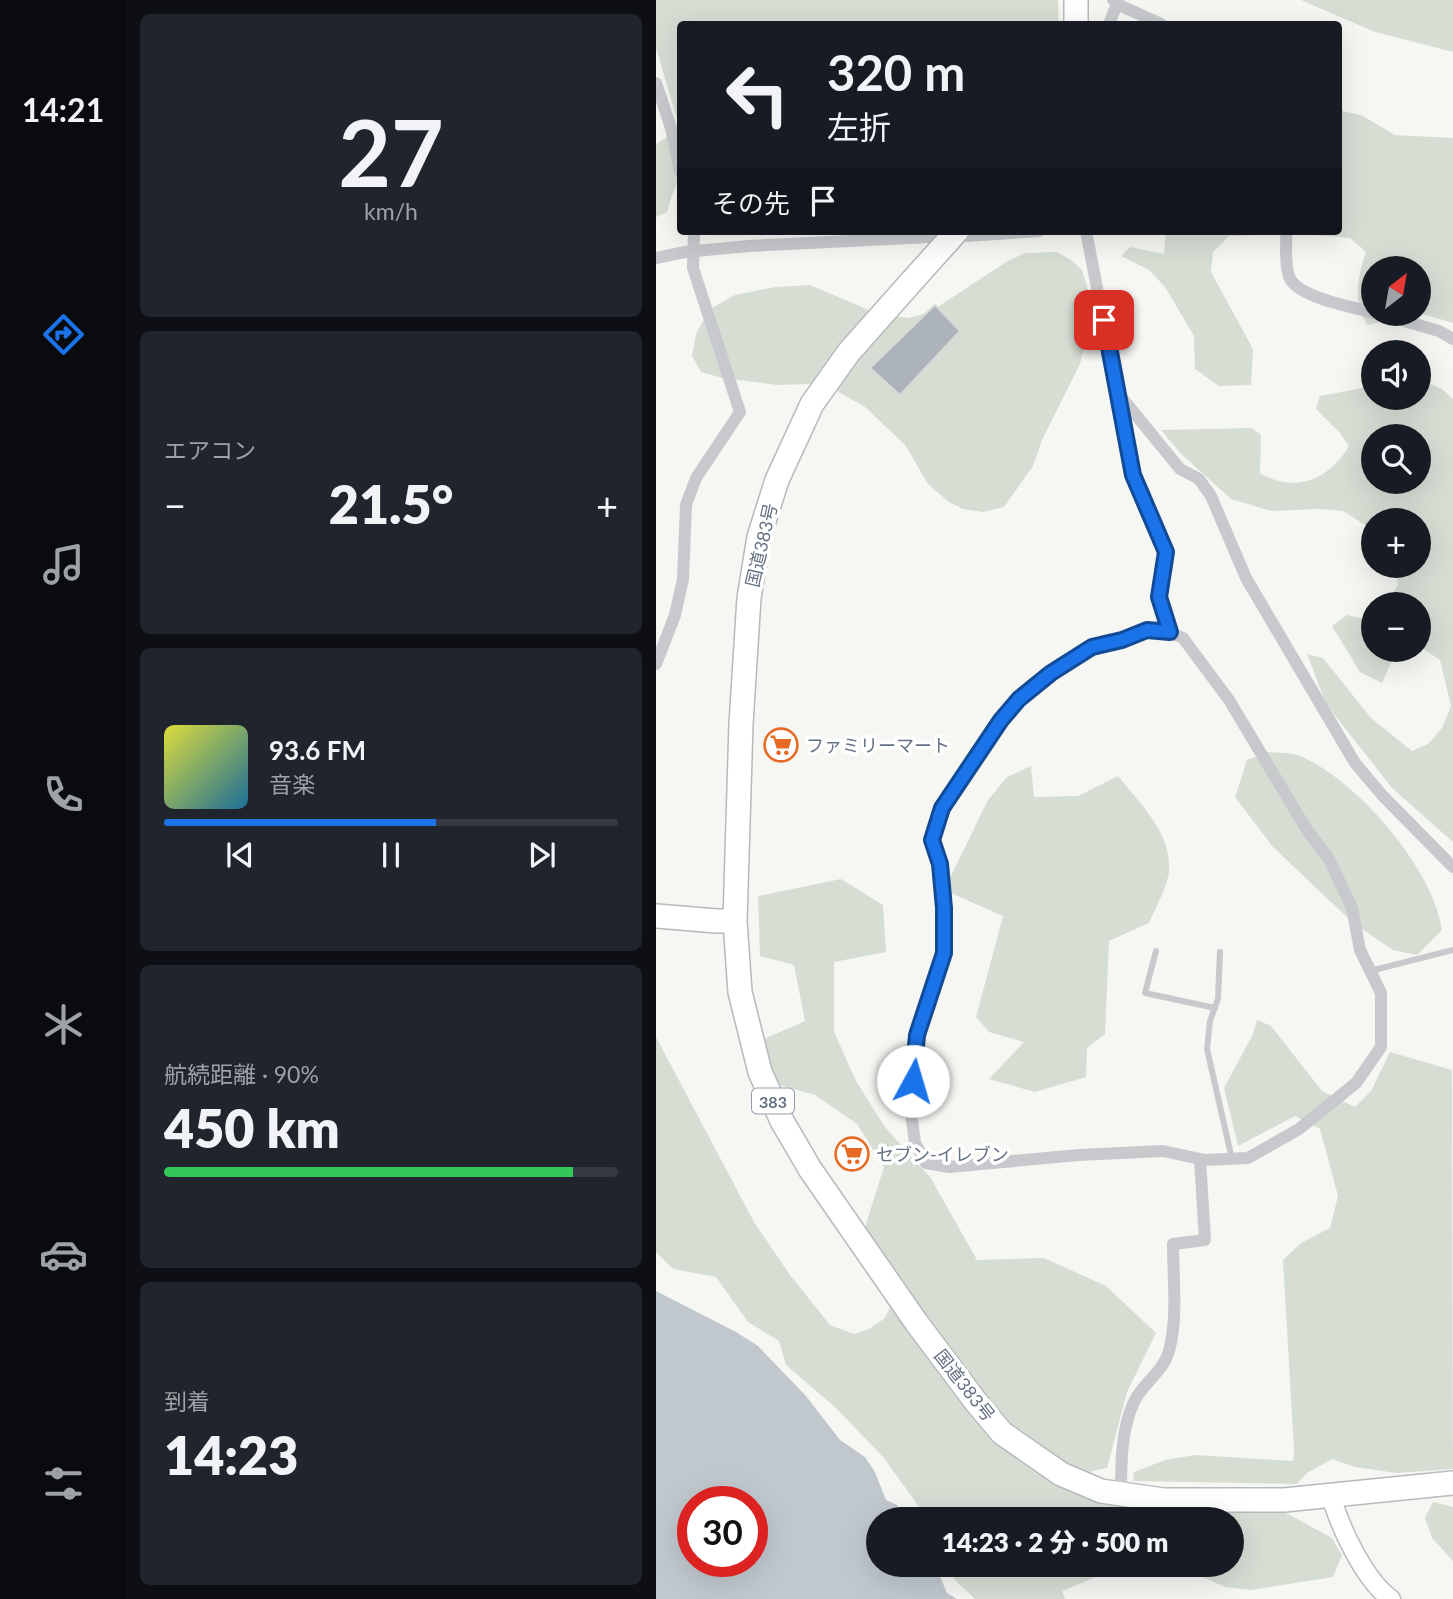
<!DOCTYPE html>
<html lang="ja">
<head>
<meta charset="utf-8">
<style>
	body { margin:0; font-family:Lato,"Noto Sans JP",sans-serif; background:#20242c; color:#f1f3f6; height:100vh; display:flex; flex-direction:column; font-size:26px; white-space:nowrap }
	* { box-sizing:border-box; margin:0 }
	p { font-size:23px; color:#9ea1a6 }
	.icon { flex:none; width:38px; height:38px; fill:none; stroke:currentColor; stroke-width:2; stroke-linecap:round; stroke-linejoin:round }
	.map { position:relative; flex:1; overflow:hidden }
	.panel { display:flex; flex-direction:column; gap:14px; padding:14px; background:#0d0f14; width:530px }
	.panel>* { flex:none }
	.guide { position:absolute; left:21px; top:21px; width:665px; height:214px; border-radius:7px; box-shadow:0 7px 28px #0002; background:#171b24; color:#f1f3f6; overflow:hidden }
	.needle { width:46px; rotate:31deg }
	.controls { position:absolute; left:705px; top:256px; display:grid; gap:14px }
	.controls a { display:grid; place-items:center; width:70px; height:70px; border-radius:50%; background:#171b24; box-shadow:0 7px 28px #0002; font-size:35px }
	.speed { position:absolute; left:21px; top:1486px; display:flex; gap:14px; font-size:35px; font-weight:700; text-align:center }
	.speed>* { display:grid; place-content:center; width:91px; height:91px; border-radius:50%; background:#171b24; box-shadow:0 7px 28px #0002; line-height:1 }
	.speed .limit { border:10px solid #d22; background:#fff; color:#111 }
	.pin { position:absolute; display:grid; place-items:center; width:60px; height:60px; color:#fff; margin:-30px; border-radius:14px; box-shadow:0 4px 10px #0006 }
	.me { position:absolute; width:77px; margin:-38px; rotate:6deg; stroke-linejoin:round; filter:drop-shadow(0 0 5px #0008) }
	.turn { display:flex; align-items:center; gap:24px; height:147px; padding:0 35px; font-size:32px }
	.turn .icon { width:91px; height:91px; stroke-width:2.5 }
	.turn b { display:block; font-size:49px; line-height:60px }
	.then { display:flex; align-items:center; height:66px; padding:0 35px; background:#0003; gap:14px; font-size:26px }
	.big { font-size:52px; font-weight:800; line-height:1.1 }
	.panel .widget { flex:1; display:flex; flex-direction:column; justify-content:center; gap:10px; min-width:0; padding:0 24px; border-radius:10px; background:#20242c }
	.panel .dial { align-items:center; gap:0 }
	.dial b { font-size:91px; line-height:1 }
	.song { display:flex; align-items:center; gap:21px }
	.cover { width:84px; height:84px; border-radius:10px; background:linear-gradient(135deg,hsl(60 70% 55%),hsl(200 70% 35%)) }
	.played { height:7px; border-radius:4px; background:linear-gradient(90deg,#1a73e8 60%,#363941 60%) }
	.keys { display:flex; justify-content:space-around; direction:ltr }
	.heat { display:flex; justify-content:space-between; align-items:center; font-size:38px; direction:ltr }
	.charge { height:10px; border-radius:5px; background:linear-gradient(90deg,#34c759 90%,#363941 0) }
	.trip { position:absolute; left:210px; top:1507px; width:378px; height:70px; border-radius:35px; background:#171b24; box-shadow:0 7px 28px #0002; font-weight:800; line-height:70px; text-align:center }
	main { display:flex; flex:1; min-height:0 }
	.dock { display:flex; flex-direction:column; width:126px; justify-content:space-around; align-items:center; background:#090b0e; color:#9ea1a6 }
	.dock .icon { width:49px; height:49px }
	.dock .current { color:#1a73e8 }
	.dock b { font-size:32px; color:#f1f3f6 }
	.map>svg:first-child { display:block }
	.green { fill:#d6ded4; fill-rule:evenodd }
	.water { fill:#c0c8ce; fill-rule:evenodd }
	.building { fill:#adb3ba; stroke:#d8d8d6; stroke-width:2 }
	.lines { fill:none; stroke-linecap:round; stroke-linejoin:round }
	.secondary-casing { stroke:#b9bcc1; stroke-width:21 }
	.highway-casing { stroke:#b7b9bd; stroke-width:26 }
	.lane { stroke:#c7c9cd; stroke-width:6 }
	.street { stroke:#c7c9cd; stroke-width:12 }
	.secondary { stroke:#fff; stroke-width:18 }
	.highway { stroke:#fff; stroke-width:23 }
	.highway-bridge-casing { stroke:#b7b9bd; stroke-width:26; stroke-linecap:butt }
	.highway-bridge { stroke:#fff; stroke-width:23 }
	.route-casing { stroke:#114b97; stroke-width:18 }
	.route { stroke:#1a73e8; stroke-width:12 }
	.labels { text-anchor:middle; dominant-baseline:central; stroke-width:7; stroke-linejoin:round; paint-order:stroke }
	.shield { fill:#fff; stroke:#939caa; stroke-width:2 }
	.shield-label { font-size:16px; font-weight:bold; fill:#657285 }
	.street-label { font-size:18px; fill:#657285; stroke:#fff }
	.poi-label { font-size:18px; fill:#657285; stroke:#fff; text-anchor:start }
</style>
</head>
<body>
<main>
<nav class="dock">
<b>14:21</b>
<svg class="icon current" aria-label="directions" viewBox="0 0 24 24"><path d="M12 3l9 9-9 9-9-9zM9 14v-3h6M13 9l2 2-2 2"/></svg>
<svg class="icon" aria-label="music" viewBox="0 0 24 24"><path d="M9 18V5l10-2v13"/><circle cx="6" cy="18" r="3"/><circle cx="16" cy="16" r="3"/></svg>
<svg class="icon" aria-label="phone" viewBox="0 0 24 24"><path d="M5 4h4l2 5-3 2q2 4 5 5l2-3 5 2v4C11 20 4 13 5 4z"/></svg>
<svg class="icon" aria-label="climate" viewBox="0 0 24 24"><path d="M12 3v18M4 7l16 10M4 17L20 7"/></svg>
<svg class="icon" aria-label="car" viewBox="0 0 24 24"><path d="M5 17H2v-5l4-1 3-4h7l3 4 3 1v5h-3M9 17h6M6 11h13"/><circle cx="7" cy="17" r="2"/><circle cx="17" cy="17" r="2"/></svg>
<svg class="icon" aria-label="filters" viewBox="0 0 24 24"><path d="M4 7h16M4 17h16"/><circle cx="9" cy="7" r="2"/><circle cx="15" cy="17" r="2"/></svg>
</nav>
<section class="panel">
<div class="widget dial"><b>27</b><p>km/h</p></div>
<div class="widget"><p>エアコン</p>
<div class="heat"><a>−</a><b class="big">21.5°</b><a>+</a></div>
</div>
<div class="widget">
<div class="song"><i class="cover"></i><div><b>93.6 FM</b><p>音楽</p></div></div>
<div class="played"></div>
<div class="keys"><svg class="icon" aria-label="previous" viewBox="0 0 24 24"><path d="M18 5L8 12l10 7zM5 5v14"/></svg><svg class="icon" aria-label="pause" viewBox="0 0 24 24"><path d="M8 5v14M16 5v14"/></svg><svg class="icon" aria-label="next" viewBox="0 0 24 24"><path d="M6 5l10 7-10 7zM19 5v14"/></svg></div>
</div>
<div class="widget"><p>航続距離 · 90%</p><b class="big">450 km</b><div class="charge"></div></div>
<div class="widget"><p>到着</p><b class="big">14:23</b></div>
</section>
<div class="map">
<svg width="797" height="1599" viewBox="0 0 797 1599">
	<rect width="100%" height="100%" fill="#f6f6f3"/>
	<path class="green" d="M0,0H402L403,24H24V177L16,195L11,212L0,217V144L24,129L0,48Z
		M645,0H797V52L719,32Z
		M683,110L707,116L739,135L797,138V323L763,313V268H718V313H761L712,325C696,304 702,275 710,252L694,238L645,234L573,236L557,252L555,272L597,349L595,385L563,386L539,369L538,336L509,287L493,270L465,256L474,247L508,254L510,231H682Z
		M401,252L415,260L426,270L433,293L430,340L424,364L386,440L377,466L348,507L327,512L307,509L293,502L272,484L249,445L209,407L181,391L154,384L122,385L66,378L45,372L36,356L40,334L54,309L79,295L120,287L154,285L222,314L252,318L274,312L350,262L369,253Z
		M763,379L786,389L797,399V842L736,788L670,704L651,654L667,658L715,718L756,751L772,744L786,728L795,706L784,660L763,646V604H729L742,585L738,565H763V520H718L717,530L687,511L662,509L615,511L575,499L524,453L505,430L596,428L605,435L604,473C639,494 673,480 693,446L683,432L660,409L664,396L717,386L718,397H763ZM718,436H763V481H718Z
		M717,614L718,649H741L726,683L704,672L676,626L691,615L707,619Z
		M612,752C622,753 635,752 644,756C701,780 777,868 786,930L761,955L737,950L697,923L617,847L579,797L591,760Z
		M375,766L378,797L422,796L462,776C484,804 516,833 513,871C512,885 499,909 493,923L453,941L449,1034L431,1048L430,1077L379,1092L333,1079L368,1042L333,1032L320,1017L347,916L288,890L332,800L351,777Z
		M185,879L227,905L230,952L178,962V1032L200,1081L229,1127L274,1177L321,1260L388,1258L450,1286L500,1333L471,1392L451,1468L406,1478L621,1508L676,1538L686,1555L677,1577L595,1590L569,1587L540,1574L489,1567L460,1569L406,1591L409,1599H319L299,1580L292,1565L576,1564V1519H272L227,1457L180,1408L130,1365L123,1341L92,1322L60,1277L17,1269L0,1252V1037L98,1222L134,1275L174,1325L198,1334L213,1329L229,1318L237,1301L234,1275L209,1227L228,1167L201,1124L159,1095L109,1081L108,1039L149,1021L138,965L104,956L102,896Z
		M601,1020L615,1026L666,1091L699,1107L715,1091L734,1052L796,1070L797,1469L740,1473L699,1467L676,1459L651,1473L641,1484L477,1481L478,1472L509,1460L539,1455L637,1461L638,1450L627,1260L645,1243L674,1228L682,1196L664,1129L639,1116L582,1146L568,1088L596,1036Z
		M777,1502L797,1507V1561L776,1538L769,1518Z"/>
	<path class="water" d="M0,1291L80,1332L102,1346L150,1396L184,1440L209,1457L219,1472L230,1500L241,1505L252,1519H222V1564L279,1565L291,1593L301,1599H0ZM37,1502H96V1561H37Z"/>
	<path class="building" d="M279,305L304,331L244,395L214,368Z"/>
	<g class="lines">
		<defs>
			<path id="secondary" d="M675,1496C684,1527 708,1580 735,1599"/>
			<path id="highway" d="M420,24V0
				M256,281L193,352L156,404L121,480L103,537L93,598L85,724L79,921L84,992L104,1072L126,1121L154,1169L260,1322L320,1402L346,1433L405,1474L445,1491L507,1500H628L797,1483
				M0,916L61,921H79"/>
		</defs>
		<use href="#secondary" class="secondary-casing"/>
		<use href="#highway" class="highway-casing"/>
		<path class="lane" d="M500,951L489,993L559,1008
			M564,952L562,999L554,1021L551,1049L576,1159
			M714,971L797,950"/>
		<path class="street" d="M461,4L505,24
			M453,24L461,4L457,0
			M0,83L15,128L24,171
			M430,231L477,475L510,552L503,597L514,633
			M630,231C631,245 628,262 633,276C639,297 697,307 718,313
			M312,236L383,231
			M0,258L29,252L93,246L275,237
			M720,313L783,331L797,339
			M462,393L524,469L543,479L555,496L590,578L699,763L726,795L797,867
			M491,630L514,633L527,638L573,700L651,830L673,859L696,908L704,950L725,993V1047L700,1083L643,1129L592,1158L549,1160L507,1151L423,1155L293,1167L270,1163L259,1143L255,1112L261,1035L288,953V908L283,864L277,840L286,809L317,760L363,699L395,673L436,647L466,640Z
			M0,664L19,615L27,579L30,505L40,478L84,412L37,268L38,231
			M465,1494C465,1465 465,1431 477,1404C485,1384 507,1373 513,1351C522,1318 517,1279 517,1244L549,1240L544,1159"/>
		<use href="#secondary" class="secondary"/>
		<use href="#highway" class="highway"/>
		<defs>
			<path id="highway-bridge" d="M256,281L301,231"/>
		</defs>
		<use href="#highway-bridge" class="highway-bridge-casing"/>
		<use href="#highway-bridge" class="highway-bridge"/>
	</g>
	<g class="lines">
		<defs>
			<path id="route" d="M257,1081L261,1035L288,953V908L284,864L276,840L286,808L345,720L363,699L395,673L436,647L466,640L491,630L514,632L503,597L510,552L477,475L448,320"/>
		</defs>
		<use href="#route" class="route-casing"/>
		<use href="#route" class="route"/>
	</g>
	<defs>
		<symbol id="supermarket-ring" viewBox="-11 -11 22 22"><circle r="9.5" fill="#fff" stroke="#e66a23" stroke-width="1.5"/><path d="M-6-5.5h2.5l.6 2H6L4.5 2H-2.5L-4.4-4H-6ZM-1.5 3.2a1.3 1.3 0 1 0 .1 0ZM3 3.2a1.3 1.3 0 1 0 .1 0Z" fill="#e66a23"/></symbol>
	</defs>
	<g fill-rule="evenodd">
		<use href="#supermarket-ring" x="106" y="726" width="38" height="38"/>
		<use href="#supermarket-ring" x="177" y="1135" width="38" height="38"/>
	</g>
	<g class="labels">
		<rect class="shield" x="96" y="1088.5" width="42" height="25" rx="5"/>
		<g class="shield-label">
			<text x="117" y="1101">383</text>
		</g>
		<g class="street-label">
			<text transform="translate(105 545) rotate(-77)">国道383号</text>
			<text transform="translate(309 1385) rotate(52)">国道383号</text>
		</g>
		<g class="poi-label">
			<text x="150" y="745">ファミリーマート</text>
			<text x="220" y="1154">セブン-イレブン</text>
		</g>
	</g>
</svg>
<div class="controls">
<a><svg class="needle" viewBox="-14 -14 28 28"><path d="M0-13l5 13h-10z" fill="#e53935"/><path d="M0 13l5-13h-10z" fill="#9ea1a6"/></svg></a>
<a><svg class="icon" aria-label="sound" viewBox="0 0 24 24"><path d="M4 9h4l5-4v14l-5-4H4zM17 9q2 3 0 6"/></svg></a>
<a><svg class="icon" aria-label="search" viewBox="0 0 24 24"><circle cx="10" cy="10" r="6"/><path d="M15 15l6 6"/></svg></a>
<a>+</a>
<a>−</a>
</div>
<div class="speed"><div class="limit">30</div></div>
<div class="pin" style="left:448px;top:320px;background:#d93025"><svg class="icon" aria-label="arrive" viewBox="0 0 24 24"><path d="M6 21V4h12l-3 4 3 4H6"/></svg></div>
<svg class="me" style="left:257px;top:1081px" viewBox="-20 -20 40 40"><circle r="19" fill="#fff"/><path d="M0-13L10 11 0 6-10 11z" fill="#1a73e8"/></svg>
<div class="trip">14:23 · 2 分 · 500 m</div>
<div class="guide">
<div class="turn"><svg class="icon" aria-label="left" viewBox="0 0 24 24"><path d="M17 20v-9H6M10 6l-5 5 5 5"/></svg><div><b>320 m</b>左折</div></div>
<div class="then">その先<svg class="icon" aria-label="arrive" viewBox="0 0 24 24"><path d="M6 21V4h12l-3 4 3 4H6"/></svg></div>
</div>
</div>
</main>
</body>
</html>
